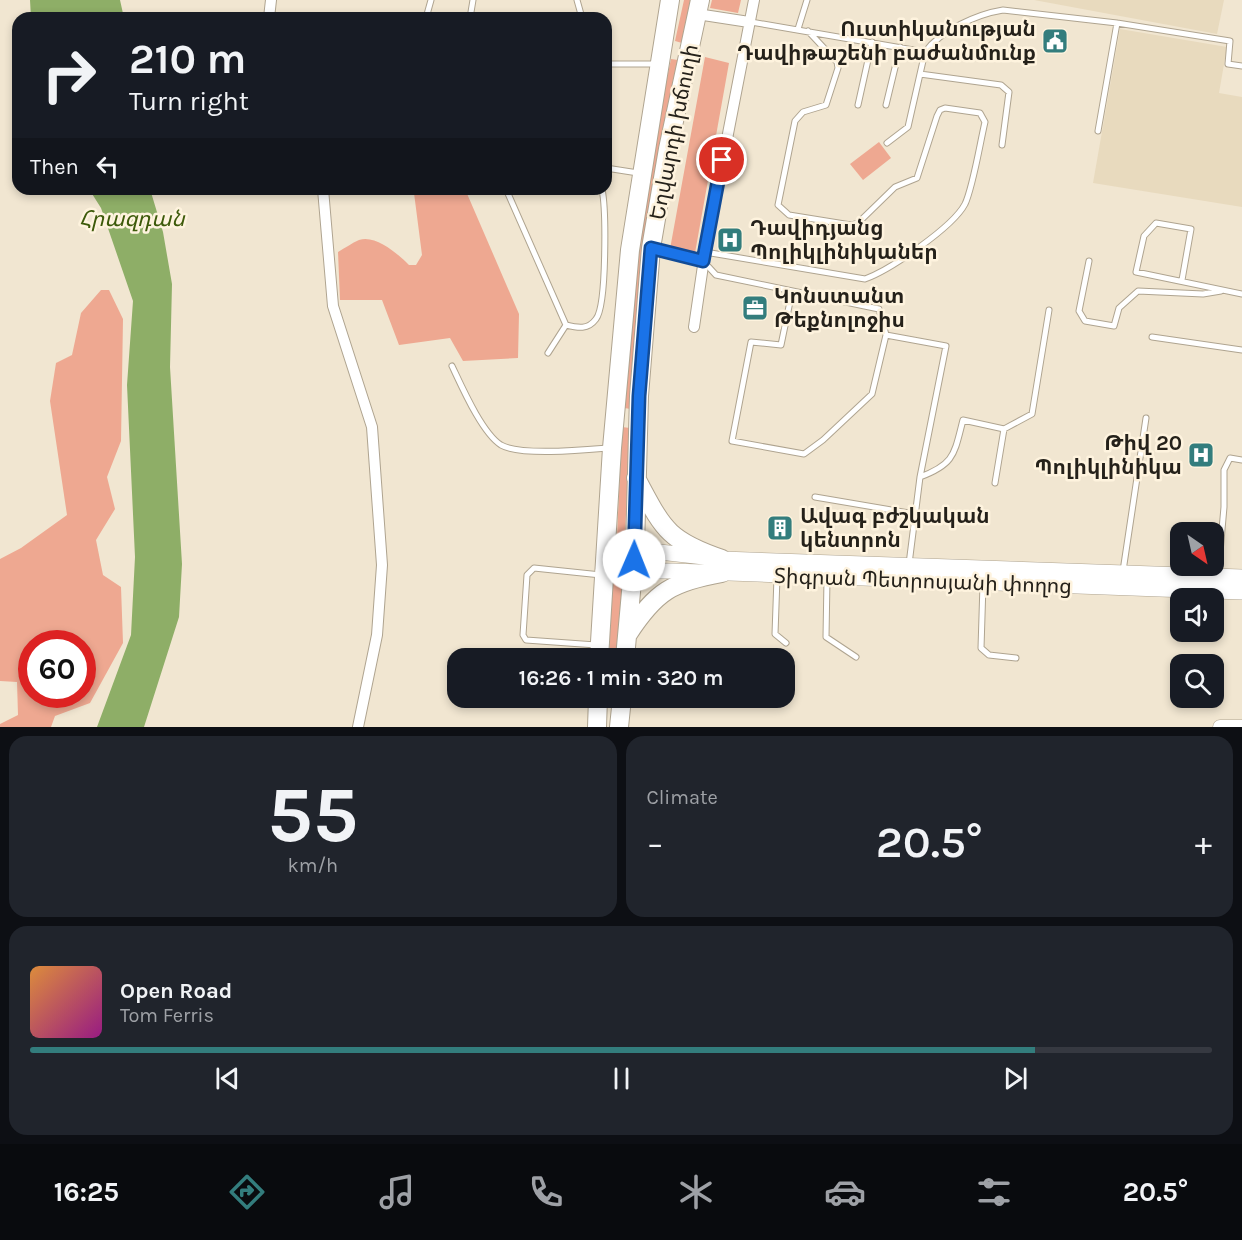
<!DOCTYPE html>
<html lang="en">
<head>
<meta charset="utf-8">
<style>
	body { margin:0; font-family:Karla,"Noto Sans Armenian",sans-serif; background:#20242c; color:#f1f3f6; height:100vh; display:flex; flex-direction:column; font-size:22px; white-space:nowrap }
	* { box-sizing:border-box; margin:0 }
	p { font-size:20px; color:#9ea1a6 }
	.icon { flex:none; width:33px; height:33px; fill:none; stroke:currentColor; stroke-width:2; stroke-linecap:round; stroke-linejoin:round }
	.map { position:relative; height:727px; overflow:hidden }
	.details { display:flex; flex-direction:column; gap:9px; padding:9px; background:#0d0f14; flex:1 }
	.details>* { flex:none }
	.hud { position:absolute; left:12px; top:12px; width:600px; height:183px; border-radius:18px; box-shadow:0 3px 9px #0003; background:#171b24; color:#f1f3f6; overflow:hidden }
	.needle { width:39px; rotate:146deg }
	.fabs { position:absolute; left:1170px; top:522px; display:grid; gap:12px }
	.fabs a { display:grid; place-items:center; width:54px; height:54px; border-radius:12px; background:#171b24; box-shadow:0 3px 9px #0003; font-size:30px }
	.speed { position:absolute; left:18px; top:630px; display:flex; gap:12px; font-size:30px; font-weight:700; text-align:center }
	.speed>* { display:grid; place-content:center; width:78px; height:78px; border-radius:50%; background:#171b24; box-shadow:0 3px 9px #0003; line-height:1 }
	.speed .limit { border:9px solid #d22; background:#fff; color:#111 }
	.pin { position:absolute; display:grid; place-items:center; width:51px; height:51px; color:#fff; margin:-26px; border:3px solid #fff; border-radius:50%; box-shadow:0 2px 6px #0007 }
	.me { position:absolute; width:66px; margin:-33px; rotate:1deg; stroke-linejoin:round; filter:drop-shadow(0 0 4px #0008) }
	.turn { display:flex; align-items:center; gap:21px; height:126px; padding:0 18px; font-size:27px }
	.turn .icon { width:78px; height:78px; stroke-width:2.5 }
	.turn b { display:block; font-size:42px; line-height:51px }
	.then { display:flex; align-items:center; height:57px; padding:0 18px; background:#0003; gap:12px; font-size:22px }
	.big { font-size:45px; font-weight:600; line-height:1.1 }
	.details .card { flex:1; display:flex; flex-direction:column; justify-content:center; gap:9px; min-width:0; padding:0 21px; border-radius:18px; background:#20242c }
	.details .dial { align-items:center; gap:0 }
	.dial b { font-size:78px; line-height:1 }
	.song { display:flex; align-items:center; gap:18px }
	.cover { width:72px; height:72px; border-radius:9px; background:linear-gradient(135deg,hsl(30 70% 55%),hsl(310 70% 35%)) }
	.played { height:6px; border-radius:3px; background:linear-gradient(90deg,#337d7d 85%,#363941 85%) }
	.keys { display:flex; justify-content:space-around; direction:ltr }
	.heat { display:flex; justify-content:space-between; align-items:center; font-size:33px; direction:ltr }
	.details .tiles { flex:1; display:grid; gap:9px; grid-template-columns:1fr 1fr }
	.card:last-child { grid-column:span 2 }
	.trip { position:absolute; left:447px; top:648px; width:348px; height:60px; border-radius:18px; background:#171b24; box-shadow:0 3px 9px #0003; font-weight:600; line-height:60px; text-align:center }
	.tab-bar { display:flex; height:96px; justify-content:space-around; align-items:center; background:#090b0e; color:#9ea1a6 }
	.tab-bar .icon { width:42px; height:42px }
	.tab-bar .current { color:#337d7d }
	.tab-bar b { font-size:27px; color:#f1f3f6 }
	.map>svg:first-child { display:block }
	.built { fill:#e8dabe }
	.green { fill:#eea891; fill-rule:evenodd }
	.water { fill:#8eae67 }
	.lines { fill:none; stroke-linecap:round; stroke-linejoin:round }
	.service-casing { stroke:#afa490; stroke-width:7 }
	.minor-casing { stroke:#afa490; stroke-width:12 }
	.tertiary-casing { stroke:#afa490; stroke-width:15 }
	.secondary-casing { stroke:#afa490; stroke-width:16 }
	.primary-casing { stroke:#afa490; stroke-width:20 }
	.service { stroke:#fff; stroke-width:5 }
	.minor { stroke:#fff; stroke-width:10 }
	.tertiary { stroke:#fff; stroke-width:14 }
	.secondary { stroke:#fff; stroke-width:15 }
	.primary { stroke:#fff; stroke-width:18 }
	.route-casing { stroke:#114b97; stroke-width:15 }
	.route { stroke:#1a73e8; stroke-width:10 }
	.labels { text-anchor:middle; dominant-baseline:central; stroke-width:5; stroke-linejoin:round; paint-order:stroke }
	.poi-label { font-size:21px; font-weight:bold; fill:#25211a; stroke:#fef3de; text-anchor:start }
	.street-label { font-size:21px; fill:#25211a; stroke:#fef3de }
	.water-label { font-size:22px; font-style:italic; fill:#3d5a0a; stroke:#fef3de }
</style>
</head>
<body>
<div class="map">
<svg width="1242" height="727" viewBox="0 0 1242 727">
	<rect width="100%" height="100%" fill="#f1e6d1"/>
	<path class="built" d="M1034,0H1224L1217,34Z
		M1120,29L1227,47L1219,93L1242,97V207L1093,183Z"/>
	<path class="green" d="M684,0H692L682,43L675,41Z
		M712,0H741L738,13L710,8Z
		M705,57L729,63L695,253L670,249Z
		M671,59L678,60L631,409L624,408L634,259L652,149Z
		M879,142L891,158L863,180L850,164Z
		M418,189H465L519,314L518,358L463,361L450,338L399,345L382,300H340L338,252C345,248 352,243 359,240C376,234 399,255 409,265H416L422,255L414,193Z
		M101,290H109L123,319L121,441L107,477L115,509L96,540L103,575L121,587L123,643L90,703L55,716L51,727H0V724L18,715L17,682L0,681V559L21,548L67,515L50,401L56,363L72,355L81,313ZM32,644H82V694H32Z
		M622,427L630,428L625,536H617Z
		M612,581L623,583L616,658H609Z"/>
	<path class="water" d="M30,0H120L124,18H31Z
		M89,189H150L163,232L172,284L170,367L182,564L179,617L144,727H97L131,635L135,557L127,385L133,301L101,208Z"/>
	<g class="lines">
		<defs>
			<path id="service" d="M577,0L582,18
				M426,18L431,0
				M470,18L473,0
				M751,22L925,52C941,30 978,14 1003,10L1117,23L1230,41L1228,64L1242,66
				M798,29L807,0
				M606,64H655
				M920,74L1001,85L1009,92L1002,145
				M858,105L872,42
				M886,105L900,47
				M1098,131L1117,23
				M887,143L908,127L925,52
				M606,168L638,173
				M506,189L566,325C578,328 588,330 596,319C607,305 606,209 602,189
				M653,248L703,261L716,275L879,309L886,335
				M705,252L865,279C890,270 953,227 965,204C973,187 980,143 985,122L980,113L945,108L940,110L937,116L917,178L895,187L858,223L851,225L789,215L778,205L795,121L803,112L826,105L838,68L837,62L808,31
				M1089,261L1079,311L1085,321L1114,326L1119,308L1138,291L1203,294L1221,291
				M1182,280L1191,229L1156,223L1144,236L1136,272L1242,294
				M792,292L781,345L751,342L732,441L804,454L823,440L872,394L886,335L946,346L920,477C955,464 954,454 963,420L1004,429L1032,414L1049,310
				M1152,337L1242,350
				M548,353L566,325
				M452,366C462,387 482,433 501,445C520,456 584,450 607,448
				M995,483L1004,429
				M815,497L915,514
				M909,564L920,477
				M1123,571L1146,418
				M1218,575L1224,507V470L1230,458L1242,460
				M777,577L775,634L786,643
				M827,579L826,637L856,657
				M983,584L981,648L989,655L1016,658
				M596,645L526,640L523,635L527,575L534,568L601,575"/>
			<path id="minor" d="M697,14L749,22
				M269,18L271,0
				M323,189L333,306L372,427L382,565L377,635L358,727
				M694,327L705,252L754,0"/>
			<path id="tertiary" d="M1220,727H1242"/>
			<path id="secondary" d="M606,546L722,559L1242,577
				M603,571H673L1242,592"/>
			<path id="primary" d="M636,478C663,528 666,540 722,559
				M628,634C656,591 672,582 722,573
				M599,658L612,448L630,250L670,0
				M625,658L635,548L639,396L651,248L668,149L700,0
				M597,727L598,698
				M619,727L622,698"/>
		</defs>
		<use href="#service" class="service-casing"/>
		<use href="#minor" class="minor-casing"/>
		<use href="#tertiary" class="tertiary-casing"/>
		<use href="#secondary" class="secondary-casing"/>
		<use href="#primary" class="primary-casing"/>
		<use href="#service" class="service"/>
		<use href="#minor" class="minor"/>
		<use href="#tertiary" class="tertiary"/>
		<use href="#secondary" class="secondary"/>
		<use href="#primary" class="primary"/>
	</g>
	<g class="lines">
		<defs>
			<path id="route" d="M634,560L639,396L651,248L703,261L722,160"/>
		</defs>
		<use href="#route" class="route-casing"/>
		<use href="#route" class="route"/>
	</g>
	<defs>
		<symbol id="civic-square" viewBox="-11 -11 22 22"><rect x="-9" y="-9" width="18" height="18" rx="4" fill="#337d7d" stroke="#fef3de"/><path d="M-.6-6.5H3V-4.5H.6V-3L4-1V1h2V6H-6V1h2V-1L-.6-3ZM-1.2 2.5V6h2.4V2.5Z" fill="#fff"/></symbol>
		<symbol id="hospital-square" viewBox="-11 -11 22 22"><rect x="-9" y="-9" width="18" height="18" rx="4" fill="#337d7d" stroke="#fef3de"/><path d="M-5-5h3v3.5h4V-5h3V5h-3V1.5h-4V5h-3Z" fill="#fff"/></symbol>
		<symbol id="office-square" viewBox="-11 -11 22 22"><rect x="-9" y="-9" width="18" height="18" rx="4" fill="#337d7d" stroke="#fef3de"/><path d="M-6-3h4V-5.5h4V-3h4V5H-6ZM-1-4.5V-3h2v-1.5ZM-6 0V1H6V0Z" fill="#fff"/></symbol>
		<symbol id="building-square" viewBox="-11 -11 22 22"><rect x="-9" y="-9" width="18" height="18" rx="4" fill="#337d7d" stroke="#fef3de"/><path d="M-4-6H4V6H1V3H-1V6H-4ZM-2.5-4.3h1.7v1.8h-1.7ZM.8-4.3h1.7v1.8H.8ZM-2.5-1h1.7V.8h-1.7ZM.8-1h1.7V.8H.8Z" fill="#fff"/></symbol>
	</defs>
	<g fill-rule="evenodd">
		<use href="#civic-square" x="1040" y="26" width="30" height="30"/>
		<use href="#hospital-square" x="715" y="225" width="30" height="30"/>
		<use href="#office-square" x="740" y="293" width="30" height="30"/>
		<use href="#hospital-square" x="1186" y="440" width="30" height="30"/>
		<use href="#building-square" x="765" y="513" width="30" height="30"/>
	</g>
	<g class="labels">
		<g class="poi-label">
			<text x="1036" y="29" text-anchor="end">Ուստիկանության<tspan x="1036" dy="24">Դավիթաշենի բաժանմունք</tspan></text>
			<text x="750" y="228">Դավիդյանց<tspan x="750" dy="24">Պոլիկլինիկաներ</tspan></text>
			<text x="774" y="296">Կոնստանտ<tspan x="774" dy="24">Թեքնոլոջիս</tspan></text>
			<text x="1182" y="443" text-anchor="end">Թիվ 20<tspan x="1182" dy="24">Պոլիկլինիկա</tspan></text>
			<text x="800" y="516">Ավագ բժշկական<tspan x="800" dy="24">կենտրոն</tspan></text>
		</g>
		<g class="street-label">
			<text transform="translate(674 132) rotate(-79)">Եղվարդի խճուղի</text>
			<text transform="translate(923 581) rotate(2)">Տիգրան Պետրոսյանի փողոց</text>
		</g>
		<g class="water-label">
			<text x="132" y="219">Հրազդան</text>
		</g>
	</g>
</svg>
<div class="fabs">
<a><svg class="needle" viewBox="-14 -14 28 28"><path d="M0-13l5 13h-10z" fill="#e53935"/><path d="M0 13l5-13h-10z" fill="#9ea1a6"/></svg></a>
<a><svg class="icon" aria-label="sound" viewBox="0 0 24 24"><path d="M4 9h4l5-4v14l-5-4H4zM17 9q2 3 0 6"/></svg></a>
<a><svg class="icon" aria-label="search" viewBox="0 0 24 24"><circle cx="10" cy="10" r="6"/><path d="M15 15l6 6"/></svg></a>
</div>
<div class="speed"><div class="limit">60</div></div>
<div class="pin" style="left:722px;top:160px;background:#d93025"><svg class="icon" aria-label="arrive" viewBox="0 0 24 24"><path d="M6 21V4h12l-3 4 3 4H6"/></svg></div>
<svg class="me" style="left:634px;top:560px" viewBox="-20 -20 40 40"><circle r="19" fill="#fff"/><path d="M0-13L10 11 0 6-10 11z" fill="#1a73e8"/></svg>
<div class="trip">16:26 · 1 min · 320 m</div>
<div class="hud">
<div class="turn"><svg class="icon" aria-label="right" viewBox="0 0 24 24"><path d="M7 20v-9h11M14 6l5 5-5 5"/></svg><div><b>210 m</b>Turn right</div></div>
<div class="then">Then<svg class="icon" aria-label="left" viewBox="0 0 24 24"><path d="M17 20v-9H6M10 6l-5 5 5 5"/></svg></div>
</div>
</div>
<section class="details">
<div class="tiles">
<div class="card dial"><b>55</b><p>km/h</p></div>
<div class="card"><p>Climate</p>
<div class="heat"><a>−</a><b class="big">20.5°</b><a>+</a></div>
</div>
<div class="card">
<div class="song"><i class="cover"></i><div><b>Open Road</b><p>Tom Ferris</p></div></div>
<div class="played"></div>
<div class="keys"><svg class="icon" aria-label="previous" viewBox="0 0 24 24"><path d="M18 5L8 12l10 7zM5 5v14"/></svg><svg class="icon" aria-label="pause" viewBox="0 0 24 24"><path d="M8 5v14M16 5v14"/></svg><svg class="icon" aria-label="next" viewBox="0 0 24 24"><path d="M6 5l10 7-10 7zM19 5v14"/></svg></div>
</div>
</div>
</section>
<nav class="tab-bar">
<b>16:25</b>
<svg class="icon current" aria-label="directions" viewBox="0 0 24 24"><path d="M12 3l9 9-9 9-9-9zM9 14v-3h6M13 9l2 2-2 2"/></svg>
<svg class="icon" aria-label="music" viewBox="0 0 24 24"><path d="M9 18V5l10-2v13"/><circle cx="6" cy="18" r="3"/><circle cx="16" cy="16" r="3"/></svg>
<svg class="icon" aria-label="phone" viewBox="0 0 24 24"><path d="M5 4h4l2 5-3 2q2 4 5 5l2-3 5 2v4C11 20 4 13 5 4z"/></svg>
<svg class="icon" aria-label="climate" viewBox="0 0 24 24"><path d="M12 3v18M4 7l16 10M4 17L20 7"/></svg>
<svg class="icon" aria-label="car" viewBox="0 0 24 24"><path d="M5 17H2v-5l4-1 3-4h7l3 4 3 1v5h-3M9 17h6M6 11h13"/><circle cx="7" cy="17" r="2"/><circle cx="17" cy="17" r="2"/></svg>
<svg class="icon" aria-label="filters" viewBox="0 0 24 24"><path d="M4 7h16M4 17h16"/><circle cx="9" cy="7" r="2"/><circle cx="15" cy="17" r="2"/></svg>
<b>20.5°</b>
</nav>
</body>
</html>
